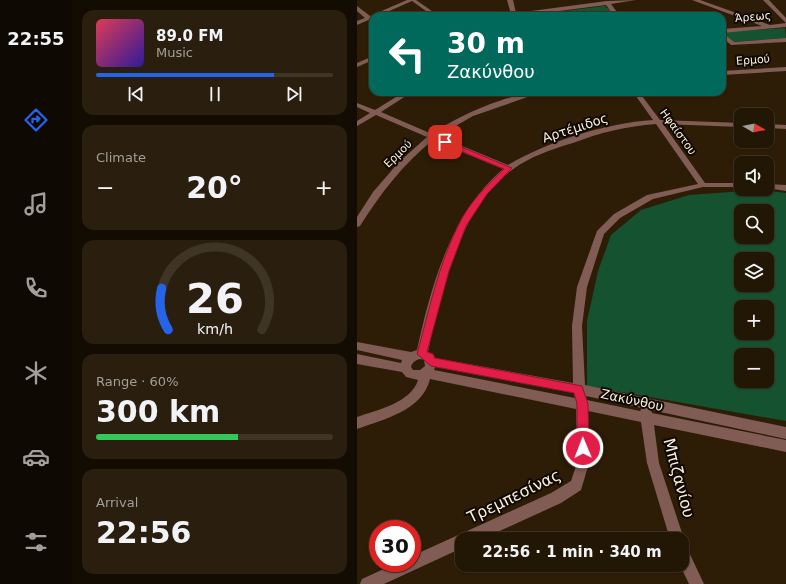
<!DOCTYPE html>
<html lang="en">
<head>
<meta charset="utf-8">
<style>
	body { margin:0; font-family:"DejaVu Sans",sans-serif; background:#2a1f0e; color:#f1f3f6; height:100vh; display:flex; flex-direction:column; font-size:15px; white-space:nowrap }
	* { box-sizing:border-box; margin:0 }
	p { font-size:13px; color:#a29f9a }
	.icon { flex:none; width:22px; height:22px; fill:none; stroke:currentColor; stroke-width:2; stroke-linecap:round; stroke-linejoin:round }
	.map { position:relative; flex:1; overflow:hidden }
	.details { display:flex; flex-direction:column; gap:10px; padding:10px; background:#130c02; width:285px }
	.details>* { flex:none }
	.guide { position:absolute; left:12px; top:12px; width:357px; height:84px; border-radius:12px; box-shadow:0 1px 3px #0004,0 0 0 1px #3f3526; background:#00695c; color:#fff; overflow:hidden }
	.needle { width:26px; rotate:99deg }
	.fabs { position:absolute; left:377px; top:108px; display:grid; gap:8px }
	.fabs a { display:grid; place-items:center; width:40px; height:40px; border-radius:8px; background:#221604; box-shadow:0 1px 3px #0004,0 0 0 1px #3f3526; font-size:20px }
	.speed { position:absolute; left:12px; top:520px; display:flex; gap:8px; font-size:20px; font-weight:700; text-align:center }
	.speed>* { display:grid; place-content:center; width:52px; height:52px; border-radius:50%; background:#221604; box-shadow:0 1px 3px #0004,0 0 0 1px #3f3526; line-height:1 }
	.speed .limit { border:6px solid #d22; background:#fff; color:#111 }
	.pin { position:absolute; display:grid; place-items:center; width:34px; height:34px; color:#fff; margin:-17px; border-radius:8px; box-shadow:0 2px 6px #0006 }
	.me { position:absolute; width:44px; margin:-22px; rotate:359deg; stroke-linejoin:round; filter:drop-shadow(0 0 3px #0008) }
	.turn { display:flex; align-items:center; gap:14px; height:84px; padding:0 12px; font-size:18px }
	.turn .icon { width:52px; height:52px; stroke-width:2.5 }
	.turn b { display:block; font-size:28px; line-height:34px }
	.big { font-size:30px; font-weight:700; line-height:1.1 }
	.details .widget { flex:1; display:flex; flex-direction:column; justify-content:center; gap:6px; min-width:0; padding:0 14px; border-radius:12px; background:#2a1f0e }
	.details .dial { align-items:center; gap:0 }
	.dial svg { height:104px; overflow:visible; fill:none; stroke:#3f3526; stroke-width:7; stroke-linecap:round; text-anchor:middle }
	.dial text { fill:#f1f3f6; stroke:none }
	.song { display:flex; align-items:center; gap:12px }
	.cover { width:48px; height:48px; border-radius:6px; background:linear-gradient(135deg,hsl(350 70% 55%),hsl(250 70% 35%)) }
	.played { height:4px; border-radius:2px; background:linear-gradient(90deg,#2563eb 75%,#3f3526 75%) }
	.keys { display:flex; justify-content:space-around; direction:ltr }
	.heat { display:flex; justify-content:space-between; align-items:center; font-size:22px; direction:ltr }
	.charge { height:6px; border-radius:3px; background:linear-gradient(90deg,#34c759 60%,#3f3526 0) }
	.trip { position:absolute; left:98px; top:532px; width:234px; height:40px; border-radius:12px; background:#221604; box-shadow:0 1px 3px #0004,0 0 0 1px #3f3526; font-weight:700; line-height:40px; text-align:center }
	main { display:flex; flex:1; min-height:0 }
	.tab-bar { display:flex; flex-direction:column; width:72px; justify-content:space-around; align-items:center; background:#0e0902; color:#a29f9a }
	.tab-bar .icon { width:28px; height:28px }
	.tab-bar .selected { color:#2563eb }
	.tab-bar b { font-size:18px; color:#f1f3f6 }
	.map>svg:first-child { display:block }
	.green { fill:#155230; fill-rule:evenodd }
	.lines { fill:none; stroke-linecap:round; stroke-linejoin:round }
	.minor { fill:#815c55; fill-rule:evenodd }
	.route { fill:#e11d48; stroke:#92132f }
	.labels { text-anchor:middle; dominant-baseline:central; stroke-width:4; stroke-linejoin:round; paint-order:stroke }
	.far-street-label { font-size:11px; fill:#f9eee0; stroke:#100902 }
	.street-label { font-size:13px; fill:#f9eee0; stroke:#100902 }
	.near-street-label { font-size:16px; fill:#f9eee0; stroke:#100902 }
</style>
</head>
<body>
<main>
<nav class="tab-bar">
<b>22:55</b>
<svg class="icon selected" aria-label="directions" viewBox="0 0 24 24"><path d="M12 3l9 9-9 9-9-9zM9 14v-3h6M13 9l2 2-2 2"/></svg>
<svg class="icon" aria-label="music" viewBox="0 0 24 24"><path d="M9 18V5l10-2v13"/><circle cx="6" cy="18" r="3"/><circle cx="16" cy="16" r="3"/></svg>
<svg class="icon" aria-label="phone" viewBox="0 0 24 24"><path d="M5 4h4l2 5-3 2q2 4 5 5l2-3 5 2v4C11 20 4 13 5 4z"/></svg>
<svg class="icon" aria-label="climate" viewBox="0 0 24 24"><path d="M12 3v18M4 7l16 10M4 17L20 7"/></svg>
<svg class="icon" aria-label="car" viewBox="0 0 24 24"><path d="M5 17H2v-5l4-1 3-4h7l3 4 3 1v5h-3M9 17h6M6 11h13"/><circle cx="7" cy="17" r="2"/><circle cx="17" cy="17" r="2"/></svg>
<svg class="icon" aria-label="filters" viewBox="0 0 24 24"><path d="M4 7h16M4 17h16"/><circle cx="9" cy="7" r="2"/><circle cx="15" cy="17" r="2"/></svg>
</nav>
<section class="details">
<div class="widget">
<div class="song"><i class="cover"></i><div><b>89.0 FM</b><p>Music</p></div></div>
<div class="played"></div>
<div class="keys"><svg class="icon" aria-label="previous" viewBox="0 0 24 24"><path d="M18 5L8 12l10 7zM5 5v14"/></svg><svg class="icon" aria-label="pause" viewBox="0 0 24 24"><path d="M8 5v14M16 5v14"/></svg><svg class="icon" aria-label="next" viewBox="0 0 24 24"><path d="M6 5l10 7-10 7zM19 5v14"/></svg></div>
</div>
<div class="widget"><p>Climate</p>
<div class="heat"><a>−</a><b class="big">20°</b><a>+</a></div>
</div>
<div class="widget dial"><svg viewBox="0 0 100 80">
<path d="M14 69A42 42 0 1 1 86 69"/>
<path d="M14 69A42 42 0 0 1 9 37" stroke="#2563eb"/>
<text x="50" y="56" font-size="32" font-weight="700">26</text>
<text x="50" y="72" font-size="11">km/h</text>
</svg></div>
<div class="widget"><p>Range · 60%</p><b class="big">300 km</b><div class="charge"></div></div>
<div class="widget"><p>Arrival</p><b class="big">22:56</b></div>
</section>
<div class="map">
<svg width="429" height="584" viewBox="0 0 429 584">
	<rect width="100%" height="100%" fill="#2d1d06"/>
	<path class="green" d="M248,6L259,16H170L246,6Z
		M428,28L429,38L375,42L366,32Z
		M402,190L429,193V421L230,386V321L241,271L254,235L284,210L332,195ZM384,211H410V237H384ZM384,259H410V285H384ZM384,307H410V333H384ZM384,355H410V381H384Z"/>
	<g class="lines">
		<path class="minor" d="M50,0H59L82,16H76L55,1L21,16H16V18L0,25V21L8,18L0,11V6L13,16Z
			M150,0H156L159,13L250,1L279,0L254,4L263,16H257L249,5L163,16H148L154,14Z
			M335,0H343L413,25L429,23V27L366,33L377,42L429,38V42L374,45L365,37V29L405,26Z
			M406,0H412L429,18V23Z
			M16,56V60L0,67V63Z
			M429,67V71L365,75V71Z
			M47,92H55L24,112L75,134C100,116 155,92 185,92L116,116L81,136L151,165C192,141 249,123 296,120L276,92H282L303,120L384,123V127L306,124L348,183H384V187H346L296,199L263,218L247,234L230,287L225,326L228,385L429,427V439L294,410L295,413L429,440V452L297,425L302,463L327,539L325,544V539H313L290,463L284,422L231,411L232,463L224,490L204,503L125,539H105V548L27,584H3L5,579L40,563H55V556L194,493L214,481L220,463L219,409L73,379C65,411 27,419 0,429V417C20,410 54,403 61,380L49,377L45,372L0,364V354L44,363L45,360L0,350V342L54,352L60,350C74,286 94,213 146,169L76,140C46,164 24,193 3,226L0,227V217L16,192L42,162L70,137L19,115L0,126V121L13,113L0,107V103L18,110ZM299,124L341,184L290,195L257,214L240,231L220,287L215,326L216,383L78,358L76,354L71,352C83,292 103,208 155,170C172,157 195,149 216,143C242,133 270,126 299,124ZM64,359L67,360L68,366L63,370H56L54,367C55,362 60,359 64,359ZM78,367L217,393L218,398L77,370ZM229,396L285,408L283,411L230,400Z
			M410,124L429,125V129L410,128Z
			M410,184L429,185V191L410,188Z
			M325,546L330,548L347,584H332L323,565H325Z"/>
	</g>
	<path class="route" d="M86,141H90L155,168L130,194L109,226L92,271L70,352L76,354L78,358L225,386L231,404L232,448L230,452L226,453L222,452L220,448V404L217,393L74,366L60,354C72,311 81,266 101,226C111,204 129,186 147,169L86,144Z"/>
	<g class="labels">
		<g class="far-street-label">
			<text transform="translate(396 17) rotate(-5)">Άρεως</text>
			<text transform="translate(396 60) rotate(-4)">Ερμού</text>
			<text transform="translate(321 132) rotate(54)">Ηφαίστου</text>
			<text transform="translate(41 154) rotate(-44)">Ερμού</text>
		</g>
		<g class="street-label">
			<text transform="translate(218 128) rotate(-18)">Αρτέμιδος</text>
			<text transform="translate(275 400) rotate(12)">Ζακύνθου</text>
		</g>
		<g class="near-street-label">
			<text transform="translate(322 478) rotate(75)">Μπιζανίου</text>
			<text transform="translate(157 496) rotate(-26)">Τρεμπεσίνας</text>
		</g>
	</g>
</svg>
<div class="fabs">
<a><svg class="needle" viewBox="-14 -14 28 28"><path d="M0-13l5 13h-10z" fill="#e53935"/><path d="M0 13l5-13h-10z" fill="#a29f9a"/></svg></a>
<a><svg class="icon" aria-label="sound" viewBox="0 0 24 24"><path d="M4 9h4l5-4v14l-5-4H4zM17 9q2 3 0 6"/></svg></a>
<a><svg class="icon" aria-label="search" viewBox="0 0 24 24"><circle cx="10" cy="10" r="6"/><path d="M15 15l6 6"/></svg></a>
<a><svg class="icon" aria-label="layers" viewBox="0 0 24 24"><path d="M12 4l9 5-9 5-9-5zM3 14l9 5 9-5"/></svg></a>
<a>+</a>
<a>−</a>
</div>
<div class="speed"><div class="limit">30</div></div>
<div class="pin" style="left:88px;top:142px;background:#d93025"><svg class="icon" aria-label="arrive" viewBox="0 0 24 24"><path d="M6 21V4h12l-3 4 3 4H6"/></svg></div>
<svg class="me" style="left:226px;top:448px" viewBox="-20 -20 40 40"><circle r="17" fill="#e11d48" stroke="#fff" stroke-width="3"/><path d="M0-11L8 9 0 5-8 9z" fill="#fff"/></svg>
<div class="trip">22:56 · 1 min · 340 m</div>
<div class="guide">
<div class="turn"><svg class="icon" aria-label="left" viewBox="0 0 24 24"><path d="M17 20v-9H6M10 6l-5 5 5 5"/></svg><div><b>30 m</b>Ζακύνθου</div></div>
</div>
</div>
</main>
</body>
</html>
